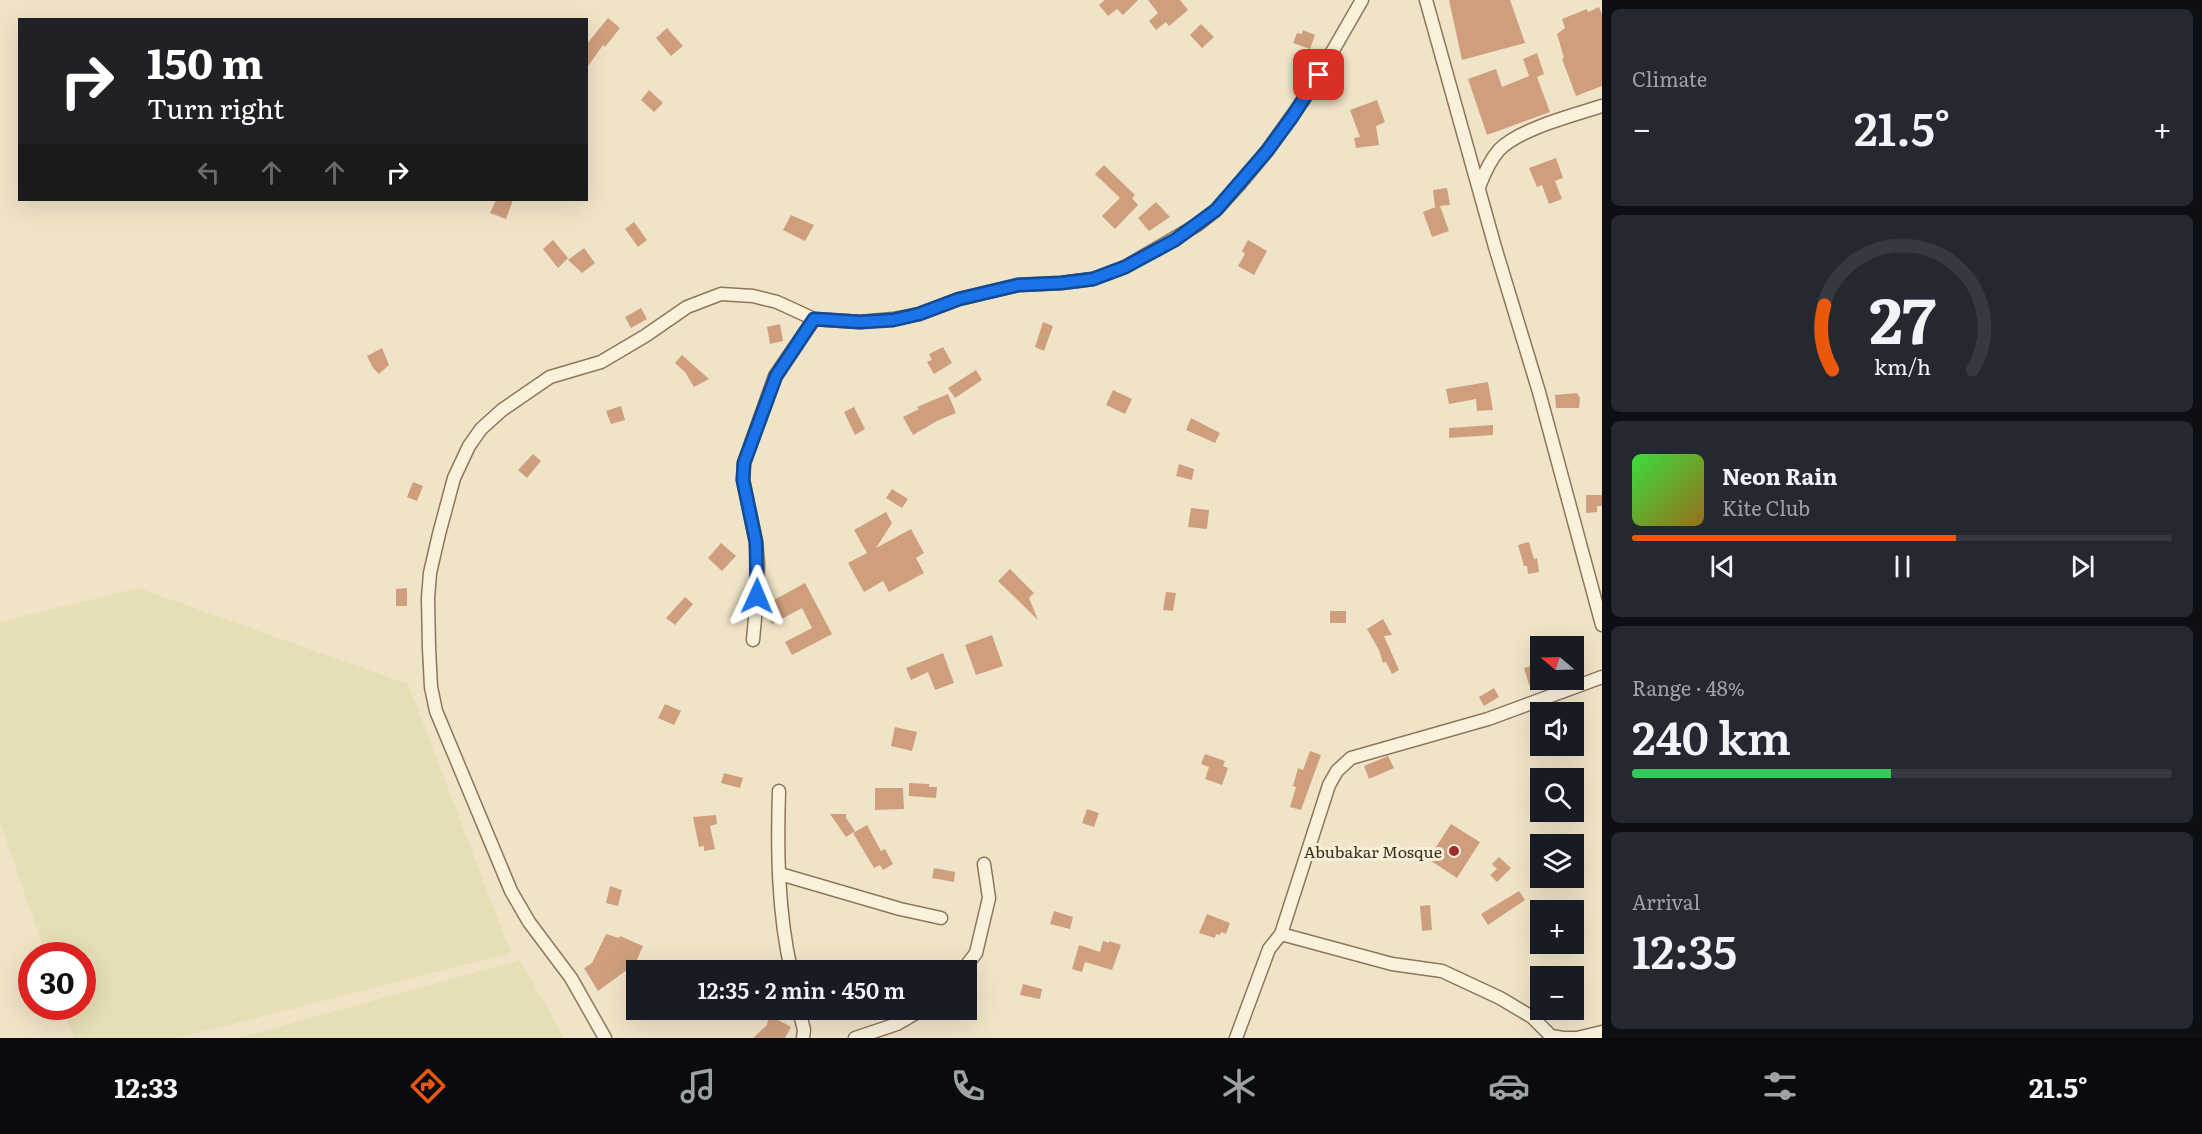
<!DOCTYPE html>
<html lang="en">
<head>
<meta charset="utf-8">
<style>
	body { margin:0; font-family:Literata,serif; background:#242831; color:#f1f3f6; height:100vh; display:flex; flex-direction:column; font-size:22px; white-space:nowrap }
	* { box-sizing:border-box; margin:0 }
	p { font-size:20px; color:#9ea1a6 }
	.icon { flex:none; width:33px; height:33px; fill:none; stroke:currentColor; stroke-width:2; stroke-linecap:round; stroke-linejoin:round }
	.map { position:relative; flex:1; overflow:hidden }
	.sheet { display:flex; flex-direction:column; gap:9px; padding:9px; background:#0d0f14; width:600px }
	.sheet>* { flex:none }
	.guide { position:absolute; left:18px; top:18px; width:570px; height:183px; border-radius:0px; box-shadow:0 6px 24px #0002; background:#202124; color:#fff; overflow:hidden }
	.needle { width:39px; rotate:289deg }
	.buttons { position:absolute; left:1530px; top:636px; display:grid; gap:12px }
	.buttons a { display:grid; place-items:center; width:54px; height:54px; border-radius:0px; background:#171b24; box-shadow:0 6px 24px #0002; font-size:30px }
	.speed { position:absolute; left:18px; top:942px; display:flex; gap:12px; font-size:30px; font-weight:700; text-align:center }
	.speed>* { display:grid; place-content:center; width:78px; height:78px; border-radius:50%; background:#171b24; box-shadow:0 6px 24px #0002; line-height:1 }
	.speed .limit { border:9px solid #d22; background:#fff; color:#111 }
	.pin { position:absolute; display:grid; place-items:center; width:51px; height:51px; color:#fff; margin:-26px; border-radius:12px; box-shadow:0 3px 9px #0006 }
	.me { position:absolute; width:66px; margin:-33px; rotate:1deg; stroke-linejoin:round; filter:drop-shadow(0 0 4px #0008) }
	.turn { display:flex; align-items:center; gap:21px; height:126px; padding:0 30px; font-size:27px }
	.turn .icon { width:78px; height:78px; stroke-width:2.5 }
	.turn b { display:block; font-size:42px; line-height:51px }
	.lanes { display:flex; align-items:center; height:57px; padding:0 30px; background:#0003; justify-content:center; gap:30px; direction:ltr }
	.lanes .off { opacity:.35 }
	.big { font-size:45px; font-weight:600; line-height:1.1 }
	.sheet .card { flex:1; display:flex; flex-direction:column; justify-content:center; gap:9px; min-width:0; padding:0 21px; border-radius:9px; background:#242831 }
	.sheet .dial { align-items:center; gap:0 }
	.dial svg { height:156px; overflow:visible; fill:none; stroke:#363941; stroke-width:7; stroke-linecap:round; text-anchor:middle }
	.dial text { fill:#f1f3f6; stroke:none }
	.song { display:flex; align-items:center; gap:18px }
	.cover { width:72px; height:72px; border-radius:9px; background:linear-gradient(135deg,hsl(120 70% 55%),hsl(40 70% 35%)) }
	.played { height:6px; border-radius:3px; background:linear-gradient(90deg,#ea580c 60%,#363941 60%) }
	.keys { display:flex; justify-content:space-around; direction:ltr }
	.heat { display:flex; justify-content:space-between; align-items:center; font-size:33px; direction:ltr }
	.charge { height:9px; border-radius:4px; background:linear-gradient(90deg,#34c759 48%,#363941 0) }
	.trip { position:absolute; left:626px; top:960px; width:351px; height:60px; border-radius:0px; background:#171b24; box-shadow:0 6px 24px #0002; font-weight:600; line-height:60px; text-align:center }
	.dock { display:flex; height:96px; justify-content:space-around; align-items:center; background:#090b0e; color:#9ea1a6 }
	.dock .icon { width:42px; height:42px }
	.dock .current { color:#ea580c }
	.dock b { font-size:27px; color:#f1f3f6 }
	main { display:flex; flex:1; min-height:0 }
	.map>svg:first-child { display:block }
	.farmland { fill:#e6deb5 }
	.building { fill:#cf9f7d }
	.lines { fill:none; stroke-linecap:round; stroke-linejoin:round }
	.minor-casing { stroke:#8d765c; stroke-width:15 }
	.minor { stroke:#faf1dc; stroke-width:12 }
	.route-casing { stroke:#114b97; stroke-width:15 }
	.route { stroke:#1a73e8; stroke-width:10 }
	.poi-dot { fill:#9e2a2b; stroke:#f7eed8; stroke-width:2 }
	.labels { text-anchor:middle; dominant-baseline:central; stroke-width:6; stroke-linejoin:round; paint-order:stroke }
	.poi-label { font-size:16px; fill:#3d2e20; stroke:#f7eed8; text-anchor:end }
</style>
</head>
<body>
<main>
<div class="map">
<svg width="1602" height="1038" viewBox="0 0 1602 1038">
	<rect width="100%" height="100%" fill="#f0e4c8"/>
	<path class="farmland" d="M138,588L408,684L511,953L177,1038H74L63,1007L82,1006V956L46,955L0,822V622Z
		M520,960L564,1038H238Z"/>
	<path class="building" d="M1105,0H1138L1123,15L1117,9L1108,16L1099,5Z
		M1148,0H1180L1188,10L1169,26L1166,22L1156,30L1149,21L1158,13Z
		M1449,0H1510L1525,43L1462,60Z
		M1599,7L1602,14V86L1576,96L1562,59L1564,58L1557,34L1565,28L1562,19L1587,9L1588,12Z
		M608,18L620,28L605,47L603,45L586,69V45Z
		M1201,24L1214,37L1202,48L1190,35Z
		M667,28L683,46L671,56L656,38Z
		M1303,30L1315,35L1310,49L1293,43L1297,33L1302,34Z
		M1537,53L1544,74L1537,77L1550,112L1487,135L1468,79L1496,69L1502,87L1529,76L1523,59Z
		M649,90L663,103L654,112L641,100Z
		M1377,100L1385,122L1376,126L1379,145L1356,148L1354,138L1360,137L1350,110Z
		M1556,158L1563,178L1555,181L1562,199L1549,204L1542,185L1537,187L1529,168Z
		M1104,165L1135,195L1132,198L1138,205L1115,229L1102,216L1120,198L1095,174Z
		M1447,188L1450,205L1440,206L1449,231L1432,237L1423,212L1438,206L1435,207L1433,190Z
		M496,200H513L506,219L490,213Z
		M1156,202L1170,217L1149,231L1138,218Z
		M791,215L814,225L805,241L783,230Z
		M634,222L647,240L638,247L625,229Z
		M553,240L568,258L558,268L543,249Z
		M1248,240L1267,251L1254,275L1238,266L1245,254L1242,251Z
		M584,248L595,263L582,273L568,260Z
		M641,308L647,319L631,328L625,317Z
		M1043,322L1053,326L1044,351L1035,347Z
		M780,324L783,341L770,344L767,327Z
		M943,347L952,363L934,374L927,362L932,360L929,354Z
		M382,348L389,365L379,374L373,368L367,356Z
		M682,355L709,379L694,387L685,372L675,363Z
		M976,370L982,380L955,398L948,388Z
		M1488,382L1493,410L1477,411L1476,399L1449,404L1446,389Z
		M1113,390L1132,399L1125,414L1106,405Z
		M1577,393L1580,398L1579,408H1556L1555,395Z
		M948,394L956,413L937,421L913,435L903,417L919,409L917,407Z
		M621,406L625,420L611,424L606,411Z
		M854,407L865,429L855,435L844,412Z
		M1191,418L1220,433L1215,443L1186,430Z
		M1493,425V435L1449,438V428Z
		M533,454L541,461L527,478L518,470Z
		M1179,464L1194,469L1192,480L1176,476Z
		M413,482L423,486L417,501L407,497Z
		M892,489L908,499L902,508L886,498Z
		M1586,495H1602V506H1597V512L1586,513Z
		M1191,508L1209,510L1207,529L1188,527Z
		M886,512L892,523L876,548L911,529L924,553L916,558L924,573L889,592L883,581L864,592L848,563L867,553L854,530Z
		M1529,542L1534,559L1537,558L1539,572L1528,574L1527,566H1524L1518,545Z
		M721,543L736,556L722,571L708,558Z
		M1010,569L1034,593L1029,598L1038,620L998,581Z
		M805,583L832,634L792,655L785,642L812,628L802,608L772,624L764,608L765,605Z
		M407,588V606H396V589Z
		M1166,592L1176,593L1173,611L1163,610Z
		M685,597L693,604L675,625L666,618Z
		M1330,611H1346V623H1330Z
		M1383,619L1392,635L1384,636L1399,670L1392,674L1386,662L1383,663L1379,650L1367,629Z
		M992,635L1003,666L976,675L965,645Z
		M943,653L954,683L935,690L928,672L911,680L906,668Z
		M1540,663V681L1529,685L1524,668Z
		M1494,688L1499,697L1484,706L1479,697Z
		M665,704L681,711L674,725L658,718Z
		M895,727L917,732L912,751L891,746Z
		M1310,751L1321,755L1301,810L1290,807L1296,787L1293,786L1298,768L1303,770Z
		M1205,754L1225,761L1223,766L1228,768L1222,785L1205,779L1209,767L1201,764Z
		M1388,756L1394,768L1369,779L1364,766Z
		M724,773L743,778L740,788L721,783Z
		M909,783L929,784V787H937L936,798L909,796Z
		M875,788H903L904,809L875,810Z
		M1087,809L1099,813L1094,827L1082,823Z
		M830,814H846V818L855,831L846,837Z
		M716,815L717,824L710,826L715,849L704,851V846L699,847L693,817Z
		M1451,824L1480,842L1457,878L1428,859Z
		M867,825L881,851L885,849L893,864L883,870L880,865L874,868L853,833Z
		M1499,857L1511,868L1497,882L1490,875L1497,869L1492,864Z
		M934,868L955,872L954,882L932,878Z
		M610,886L622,890L618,906L606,903Z
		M1519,891L1525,900L1488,925L1481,914Z
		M1430,905L1432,930L1422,931L1420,906Z
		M1054,911L1073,917L1070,929L1050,924Z
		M1207,914L1230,923L1226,934L1221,932L1220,935L1216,934L1215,938L1199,933Z
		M606,934L619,938L620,936L643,946L635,964L598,991L584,968L592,963Z
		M1103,941L1109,943V941L1121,945L1112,970L1085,962L1082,972L1072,969L1079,945L1100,952Z
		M1023,984L1042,989L1040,999L1020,995Z
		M769,1015L791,1027L785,1038H753L767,1025Z"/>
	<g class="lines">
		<defs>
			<path id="minor" d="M1426,0L1495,247L1539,392L1602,625
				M1479,187C1484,174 1490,160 1499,150C1519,129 1574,115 1602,106
				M753,640L757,596L758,563L756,542L743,480L744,463L775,376L814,319
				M779,791C777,851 778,912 791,970
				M780,874L900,909L941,918
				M1281,934L1392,964L1442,971L1500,998L1532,1017L1551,1036L1563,1038
				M963,970L976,953L989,898L984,864
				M799,1010L804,1030L803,1038
				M605,1038L571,978L529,922L511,891L436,711L431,687L429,648L428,598L430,573L439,534L454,478L469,446L481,429L502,410L550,377L601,362L645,336L687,307L721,294L753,296L777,302L814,319L859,322L893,319L919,314L959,299L1018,285L1061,283L1093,279L1125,267L1197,225L1216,210L1239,185L1267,151L1309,92L1362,0
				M855,1038L897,1024L921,1010
				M1236,1038L1269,949L1281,934L1329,785L1337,771L1351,758L1488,719L1602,677
				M1566,1038H1577L1602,1032"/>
		</defs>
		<use href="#minor" class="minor-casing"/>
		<use href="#minor" class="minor"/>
	</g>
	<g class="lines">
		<defs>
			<path id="route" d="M757,596L756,542L743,480L744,463L776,376L814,319L860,322L893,320L919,314L959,299L1018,285L1061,283L1093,279L1125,267L1175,240L1216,210L1267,151L1292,117L1319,75"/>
		</defs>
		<use href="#route" class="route-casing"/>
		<use href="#route" class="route"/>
	</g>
	<circle class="poi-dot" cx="1454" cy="851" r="6"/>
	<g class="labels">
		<g class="poi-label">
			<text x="1442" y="851">Abubakar Mosque</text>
		</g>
	</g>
</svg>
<div class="buttons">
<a><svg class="needle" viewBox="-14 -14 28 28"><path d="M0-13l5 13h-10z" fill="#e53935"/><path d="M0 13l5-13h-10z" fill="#9ea1a6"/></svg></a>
<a><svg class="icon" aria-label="sound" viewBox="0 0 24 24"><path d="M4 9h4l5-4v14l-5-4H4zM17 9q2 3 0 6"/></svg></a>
<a><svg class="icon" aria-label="search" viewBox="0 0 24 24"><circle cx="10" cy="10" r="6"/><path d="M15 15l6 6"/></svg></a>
<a><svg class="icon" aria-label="layers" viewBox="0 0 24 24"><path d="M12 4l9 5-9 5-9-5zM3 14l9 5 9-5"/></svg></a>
<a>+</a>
<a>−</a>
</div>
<div class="speed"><div class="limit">30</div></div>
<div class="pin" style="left:1319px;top:75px;background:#d93025"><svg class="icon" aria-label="arrive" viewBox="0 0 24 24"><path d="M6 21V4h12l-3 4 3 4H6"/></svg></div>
<svg class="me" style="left:757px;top:596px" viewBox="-20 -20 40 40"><path d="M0-17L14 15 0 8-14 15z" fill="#1a73e8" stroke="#fff" stroke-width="4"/></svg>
<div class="trip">12:35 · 2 min · 450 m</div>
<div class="guide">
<div class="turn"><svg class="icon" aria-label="right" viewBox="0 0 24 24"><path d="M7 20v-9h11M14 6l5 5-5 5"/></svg><div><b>150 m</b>Turn right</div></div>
<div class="lanes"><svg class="icon off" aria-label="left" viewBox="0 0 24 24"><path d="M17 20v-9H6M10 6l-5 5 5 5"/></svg><svg class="icon off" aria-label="ahead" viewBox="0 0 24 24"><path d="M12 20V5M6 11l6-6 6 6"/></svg><svg class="icon off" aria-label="ahead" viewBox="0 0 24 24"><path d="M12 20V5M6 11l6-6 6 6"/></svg><svg class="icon" aria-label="right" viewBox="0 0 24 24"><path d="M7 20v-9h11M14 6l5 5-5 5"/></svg></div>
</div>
</div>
<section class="sheet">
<div class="card"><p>Climate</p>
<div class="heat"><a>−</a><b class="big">21.5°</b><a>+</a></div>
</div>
<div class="card dial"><svg viewBox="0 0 100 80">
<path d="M14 69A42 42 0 1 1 86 69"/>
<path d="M14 69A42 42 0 0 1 10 36" stroke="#ea580c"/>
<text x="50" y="56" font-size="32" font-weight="700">27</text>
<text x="50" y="72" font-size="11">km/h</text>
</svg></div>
<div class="card">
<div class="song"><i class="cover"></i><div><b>Neon Rain</b><p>Kite Club</p></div></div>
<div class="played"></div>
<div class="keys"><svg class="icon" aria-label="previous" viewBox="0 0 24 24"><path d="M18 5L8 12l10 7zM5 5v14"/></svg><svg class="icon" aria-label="pause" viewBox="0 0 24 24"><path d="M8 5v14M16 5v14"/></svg><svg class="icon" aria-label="next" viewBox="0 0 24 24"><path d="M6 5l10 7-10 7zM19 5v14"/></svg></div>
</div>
<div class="card"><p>Range · 48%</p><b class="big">240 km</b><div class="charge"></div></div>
<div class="card"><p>Arrival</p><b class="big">12:35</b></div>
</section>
</main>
<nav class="dock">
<b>12:33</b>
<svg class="icon current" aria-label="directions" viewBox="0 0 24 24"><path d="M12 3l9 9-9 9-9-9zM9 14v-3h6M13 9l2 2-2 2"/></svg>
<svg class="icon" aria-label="music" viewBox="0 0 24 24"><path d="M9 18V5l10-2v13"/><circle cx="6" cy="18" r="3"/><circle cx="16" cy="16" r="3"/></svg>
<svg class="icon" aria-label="phone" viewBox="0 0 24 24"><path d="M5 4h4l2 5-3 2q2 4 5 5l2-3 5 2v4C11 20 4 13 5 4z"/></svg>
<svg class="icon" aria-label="climate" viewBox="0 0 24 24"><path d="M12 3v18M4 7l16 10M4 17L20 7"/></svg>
<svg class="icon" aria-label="car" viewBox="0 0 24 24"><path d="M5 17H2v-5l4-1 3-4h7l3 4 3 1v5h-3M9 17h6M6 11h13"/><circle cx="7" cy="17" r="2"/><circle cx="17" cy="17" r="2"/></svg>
<svg class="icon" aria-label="filters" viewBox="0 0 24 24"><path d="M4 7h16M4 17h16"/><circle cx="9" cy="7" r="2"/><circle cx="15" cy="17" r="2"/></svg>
<b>21.5°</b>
</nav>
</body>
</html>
